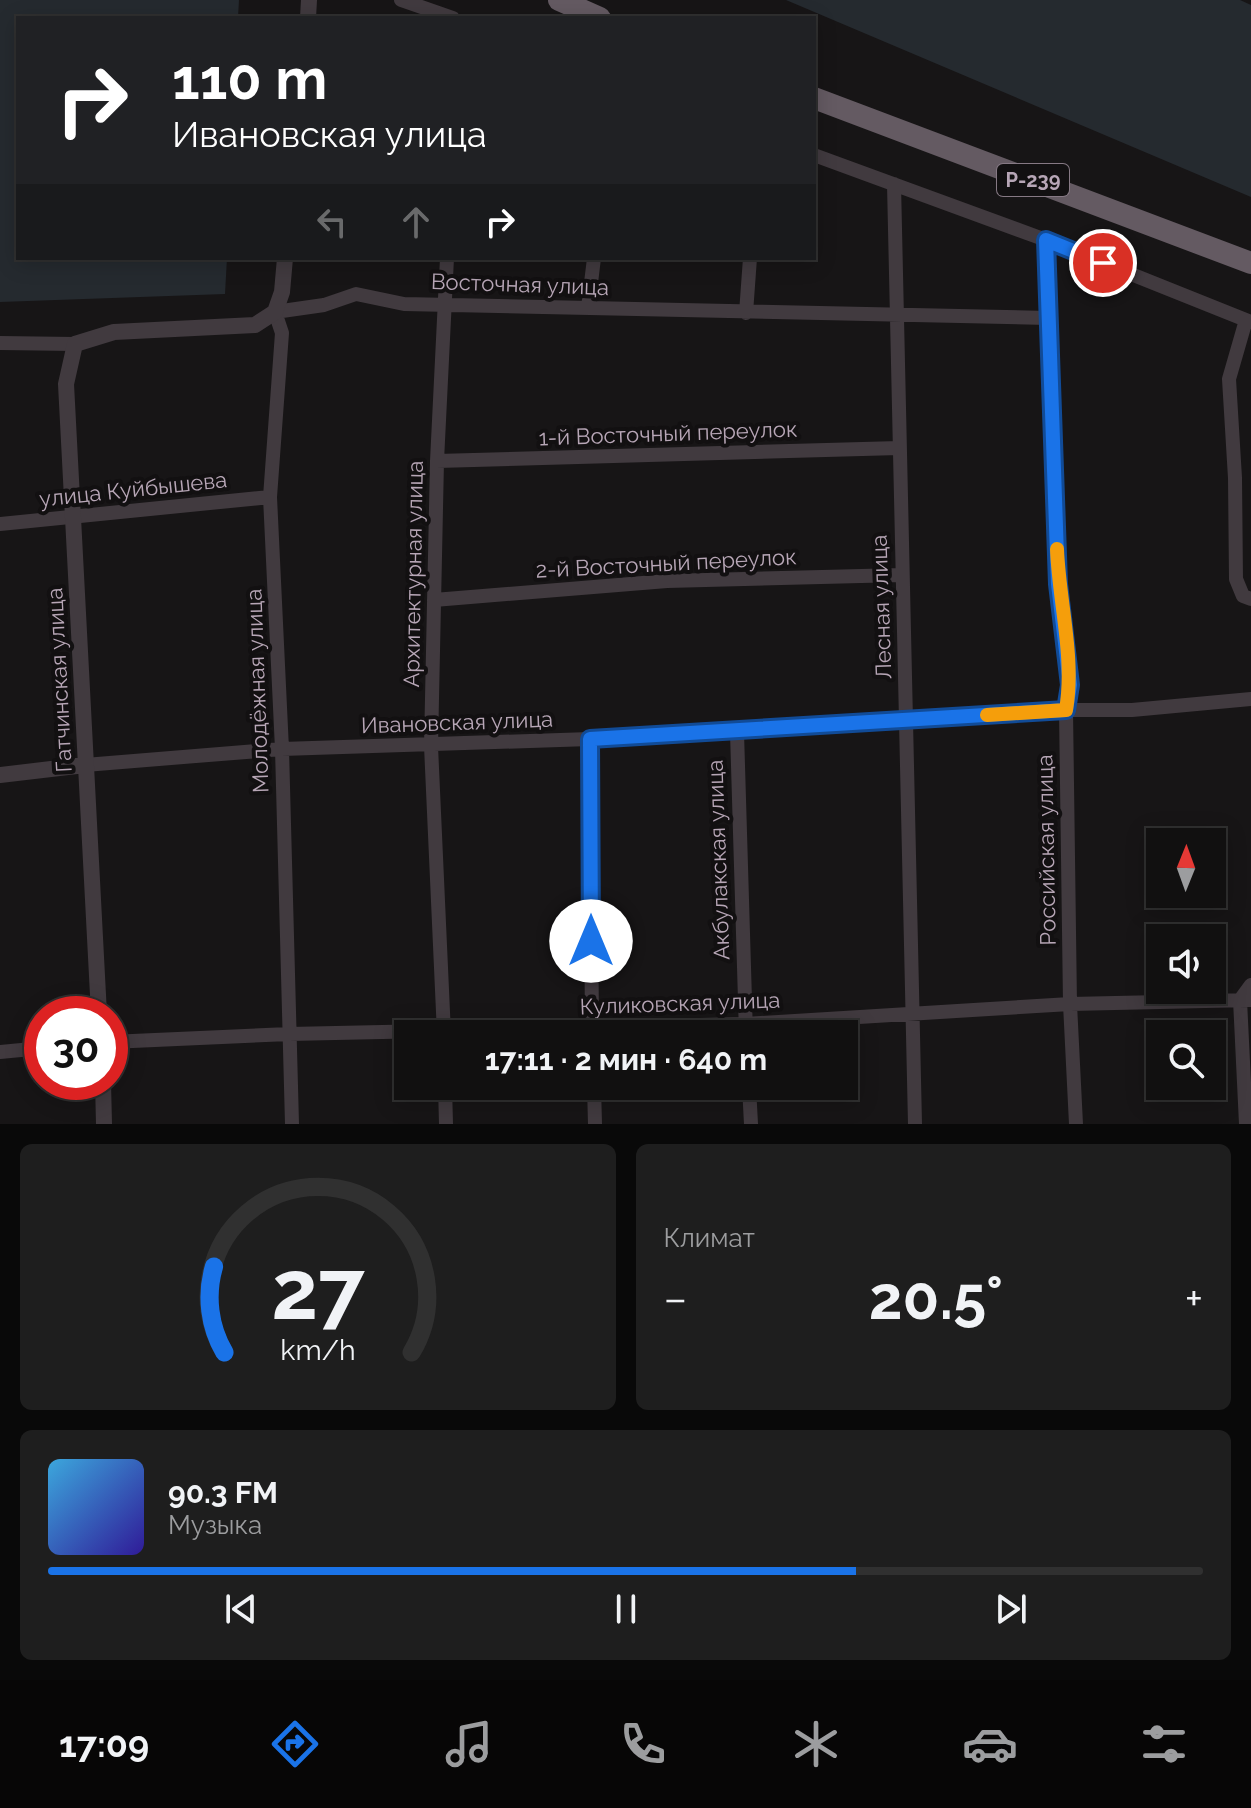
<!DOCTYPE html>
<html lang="ru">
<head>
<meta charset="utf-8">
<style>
	body { margin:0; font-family:Raleway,sans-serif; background:#1e1e1e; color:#f1f3f6; height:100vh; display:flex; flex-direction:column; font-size:30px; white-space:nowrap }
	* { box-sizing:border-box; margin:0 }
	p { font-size:26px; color:#9c9d9f }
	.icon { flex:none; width:44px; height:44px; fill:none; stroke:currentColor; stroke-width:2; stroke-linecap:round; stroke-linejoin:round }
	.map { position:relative; height:1124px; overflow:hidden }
	.panel { display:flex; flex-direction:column; gap:20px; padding:20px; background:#090909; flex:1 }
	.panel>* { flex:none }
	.hud { position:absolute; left:16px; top:16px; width:800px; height:244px; border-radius:0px; box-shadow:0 4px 20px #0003,0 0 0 2px #303030; background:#202124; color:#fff; overflow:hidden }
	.needle { width:52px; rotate:1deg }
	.tools { position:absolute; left:1146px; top:828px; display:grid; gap:16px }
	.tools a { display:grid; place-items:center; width:80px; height:80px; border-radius:0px; background:#111010; box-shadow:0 4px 20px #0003,0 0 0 2px #303030; font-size:40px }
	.speed { position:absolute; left:24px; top:996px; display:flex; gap:16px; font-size:40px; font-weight:700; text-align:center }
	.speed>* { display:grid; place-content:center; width:104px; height:104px; border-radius:50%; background:#111010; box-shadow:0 4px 20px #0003,0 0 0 2px #303030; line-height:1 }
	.speed .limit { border:12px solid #d22; background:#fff; color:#111 }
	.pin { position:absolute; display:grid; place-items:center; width:68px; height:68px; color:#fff; margin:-34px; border:4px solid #fff; border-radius:50%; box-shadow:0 2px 8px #0007 }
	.me { position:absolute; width:88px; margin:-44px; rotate:0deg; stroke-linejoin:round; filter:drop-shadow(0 0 6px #0008) }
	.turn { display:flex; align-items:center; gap:28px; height:168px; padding:0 24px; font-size:36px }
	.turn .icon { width:104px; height:104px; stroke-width:2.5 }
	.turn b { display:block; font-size:56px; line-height:68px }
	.lanes { display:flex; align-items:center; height:76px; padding:0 24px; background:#0003; justify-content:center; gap:40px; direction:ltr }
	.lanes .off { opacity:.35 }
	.big { font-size:60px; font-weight:700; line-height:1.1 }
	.panel .widget { flex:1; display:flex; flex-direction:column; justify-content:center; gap:12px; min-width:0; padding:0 28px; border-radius:12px; background:#1e1e1e }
	.panel .dial { align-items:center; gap:0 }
	.dial svg { height:208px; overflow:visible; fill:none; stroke:#303030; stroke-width:7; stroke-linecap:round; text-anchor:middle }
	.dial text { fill:#f1f3f6; stroke:none }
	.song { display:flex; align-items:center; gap:24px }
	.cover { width:96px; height:96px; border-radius:12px; background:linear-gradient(135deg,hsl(200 70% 55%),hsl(250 70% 35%)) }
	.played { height:8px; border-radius:4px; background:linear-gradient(90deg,#1a73e8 70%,#303030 70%) }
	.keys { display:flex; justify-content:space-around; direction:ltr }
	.heat { display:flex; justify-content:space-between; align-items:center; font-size:44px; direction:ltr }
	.panel .tiles { flex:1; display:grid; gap:20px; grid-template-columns:1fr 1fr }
	.widget:last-child { grid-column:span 2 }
	.trip { position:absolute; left:394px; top:1020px; width:464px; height:80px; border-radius:0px; background:#111010; box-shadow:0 4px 20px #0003,0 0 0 2px #303030; font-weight:700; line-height:80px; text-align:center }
	.tab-bar { display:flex; height:128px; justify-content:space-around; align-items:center; background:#070606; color:#9c9d9f }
	.tab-bar .icon { width:56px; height:56px }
	.tab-bar .active { color:#1a73e8 }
	.tab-bar b { font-size:36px; color:#f1f3f6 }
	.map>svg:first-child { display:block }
	.green { fill:#252a2f }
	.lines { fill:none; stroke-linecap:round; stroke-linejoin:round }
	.minor { stroke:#413a3f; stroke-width:14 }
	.tertiary { stroke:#413a3f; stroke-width:16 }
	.trunk { stroke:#645a62; stroke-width:22 }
	.route-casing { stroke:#114b97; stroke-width:20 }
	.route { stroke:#1a73e8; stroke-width:14 }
	.slow { stroke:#f59e0b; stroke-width:14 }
	.labels { text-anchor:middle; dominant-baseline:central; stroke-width:8; stroke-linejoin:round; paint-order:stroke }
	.shield { fill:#121011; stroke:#867984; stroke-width:2 }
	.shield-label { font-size:20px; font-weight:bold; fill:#b7a6b6 }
	.street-label { font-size:22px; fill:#b7a6b6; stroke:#121011 }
</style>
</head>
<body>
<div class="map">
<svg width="1251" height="1124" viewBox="0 0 1251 1124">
	<rect width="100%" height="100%" fill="#171516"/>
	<path class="green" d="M0,0H239L238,18H18V258H227L225,294L0,302Z
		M786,0H1240L1251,5V197Z"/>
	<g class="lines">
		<path class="minor" d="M401,0L453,18
			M814,155L1046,240L1251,322
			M894,184L915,1124
			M1046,240L1058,584L1070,685L1066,710L1070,1004L1076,1124
			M588,308L594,258
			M746,313L750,258
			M1246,320L1229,379L1235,478L1236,579L1243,596L1251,599
			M0,343L75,344
			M437,461L899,448
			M0,524L270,497
			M434,600L667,581L901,575
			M737,732L746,1034
			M590,739L592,1034
			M85,765L282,749L590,739L1066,710H1132L1251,699
			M444,1034L431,746L437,461L447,258
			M110,1042L289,1034L745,1024L1070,1004L1251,1000
			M0,1052L42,1048
			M445,1086L446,1124
			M594,1086L595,1124
			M749,1086L751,1124
			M292,1124L282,749L270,497L282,333L275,312L324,305L356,294L404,304L1048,318
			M1246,1124L1240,1000L1251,985"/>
		<path class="tertiary" d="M308,18L309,0
			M0,775L85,765
			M99,1014L66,384L75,344L114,332L255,325L275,312L282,292L285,258
			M103,1082L104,1124"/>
		<path class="trunk" d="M559,0L600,18
			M814,98L1251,263"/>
	</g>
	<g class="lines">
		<defs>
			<path id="route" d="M591,941L590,739L1066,710L1070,685L1058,584L1046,240L1103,263"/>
		</defs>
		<use href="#route" class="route-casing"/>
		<use href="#route" class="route"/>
		<path class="slow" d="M987,715L1066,710C1075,658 1059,602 1057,549"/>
	</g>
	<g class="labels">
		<rect class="shield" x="997" y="164" width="72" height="32" rx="6"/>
		<g class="shield-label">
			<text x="1033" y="180">Р-239</text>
		</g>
		<g class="street-label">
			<text transform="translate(520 284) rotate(2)">Восточная улица</text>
			<text transform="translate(668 433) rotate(-2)">1-й Восточный переулок</text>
			<text transform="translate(133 489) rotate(-6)">улица Куйбышева</text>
			<text transform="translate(666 563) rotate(-3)">2-й Восточный переулок</text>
			<text transform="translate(413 574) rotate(-89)">Архитектурная улица</text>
			<text transform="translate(881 607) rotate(-92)">Лесная улица</text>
			<text transform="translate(59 680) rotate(-93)">Гатчинская улица</text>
			<text transform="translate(257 691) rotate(-92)">Молодёжная улица</text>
			<text transform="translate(457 722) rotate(-2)">Ивановская улица</text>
			<text transform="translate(1046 850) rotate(-91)">Российская улица</text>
			<text transform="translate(718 860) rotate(-92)">Акбулакская улица</text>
			<text transform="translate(680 1003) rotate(-2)">Куликовская улица</text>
		</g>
	</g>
</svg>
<div class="tools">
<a><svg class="needle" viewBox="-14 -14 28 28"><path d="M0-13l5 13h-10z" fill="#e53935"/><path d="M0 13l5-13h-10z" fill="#9c9d9f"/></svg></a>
<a><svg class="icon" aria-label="sound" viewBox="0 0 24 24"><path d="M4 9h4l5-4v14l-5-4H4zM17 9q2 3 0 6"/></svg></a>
<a><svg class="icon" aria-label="search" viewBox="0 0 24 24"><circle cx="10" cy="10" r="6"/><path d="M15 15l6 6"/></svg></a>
</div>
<div class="speed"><div class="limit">30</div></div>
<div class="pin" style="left:1103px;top:263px;background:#d93025"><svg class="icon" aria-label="arrive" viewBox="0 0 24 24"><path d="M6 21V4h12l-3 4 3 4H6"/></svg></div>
<svg class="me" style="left:591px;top:941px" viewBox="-20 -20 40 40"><circle r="19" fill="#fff"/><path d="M0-13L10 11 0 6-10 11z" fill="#1a73e8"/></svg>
<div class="trip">17:11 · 2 мин · 640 m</div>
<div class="hud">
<div class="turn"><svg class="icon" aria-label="right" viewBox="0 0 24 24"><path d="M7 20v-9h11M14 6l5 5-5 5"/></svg><div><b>110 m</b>Ивановская улица</div></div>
<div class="lanes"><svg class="icon off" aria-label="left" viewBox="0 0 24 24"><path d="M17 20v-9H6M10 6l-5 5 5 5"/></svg><svg class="icon off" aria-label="ahead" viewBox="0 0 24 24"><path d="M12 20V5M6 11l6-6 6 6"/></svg><svg class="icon" aria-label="right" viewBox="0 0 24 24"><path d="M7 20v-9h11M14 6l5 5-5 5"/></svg></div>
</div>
</div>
<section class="panel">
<div class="tiles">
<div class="widget dial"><svg viewBox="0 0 100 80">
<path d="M14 69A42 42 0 1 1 86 69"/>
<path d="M14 69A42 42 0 0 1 10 36" stroke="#1a73e8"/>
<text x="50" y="56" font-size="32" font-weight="700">27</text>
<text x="50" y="72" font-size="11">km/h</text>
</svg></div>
<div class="widget"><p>Климат</p>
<div class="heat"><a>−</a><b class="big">20.5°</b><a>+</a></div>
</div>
<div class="widget">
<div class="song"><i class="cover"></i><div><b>90.3 FM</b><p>Музыка</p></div></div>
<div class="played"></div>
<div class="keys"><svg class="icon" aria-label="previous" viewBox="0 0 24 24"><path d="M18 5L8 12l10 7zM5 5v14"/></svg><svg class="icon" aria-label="pause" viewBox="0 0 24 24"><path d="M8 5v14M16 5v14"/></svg><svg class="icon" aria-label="next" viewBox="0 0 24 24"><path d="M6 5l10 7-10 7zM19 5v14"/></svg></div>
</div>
</div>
</section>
<nav class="tab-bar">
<b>17:09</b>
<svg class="icon active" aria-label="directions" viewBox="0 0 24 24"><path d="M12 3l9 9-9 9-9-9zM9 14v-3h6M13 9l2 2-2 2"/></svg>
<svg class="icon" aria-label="music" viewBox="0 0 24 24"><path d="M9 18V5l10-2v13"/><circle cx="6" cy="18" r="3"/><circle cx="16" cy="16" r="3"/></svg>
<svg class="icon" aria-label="phone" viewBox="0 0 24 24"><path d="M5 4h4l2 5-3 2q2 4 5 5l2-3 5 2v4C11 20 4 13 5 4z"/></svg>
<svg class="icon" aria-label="climate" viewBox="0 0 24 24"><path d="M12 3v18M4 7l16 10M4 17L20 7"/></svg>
<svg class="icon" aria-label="car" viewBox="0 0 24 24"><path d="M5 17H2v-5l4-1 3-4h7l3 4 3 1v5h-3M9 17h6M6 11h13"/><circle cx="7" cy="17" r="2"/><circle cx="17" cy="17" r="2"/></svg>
<svg class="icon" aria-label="filters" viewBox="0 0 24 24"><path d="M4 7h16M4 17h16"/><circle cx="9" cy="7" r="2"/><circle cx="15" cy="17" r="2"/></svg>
</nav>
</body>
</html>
